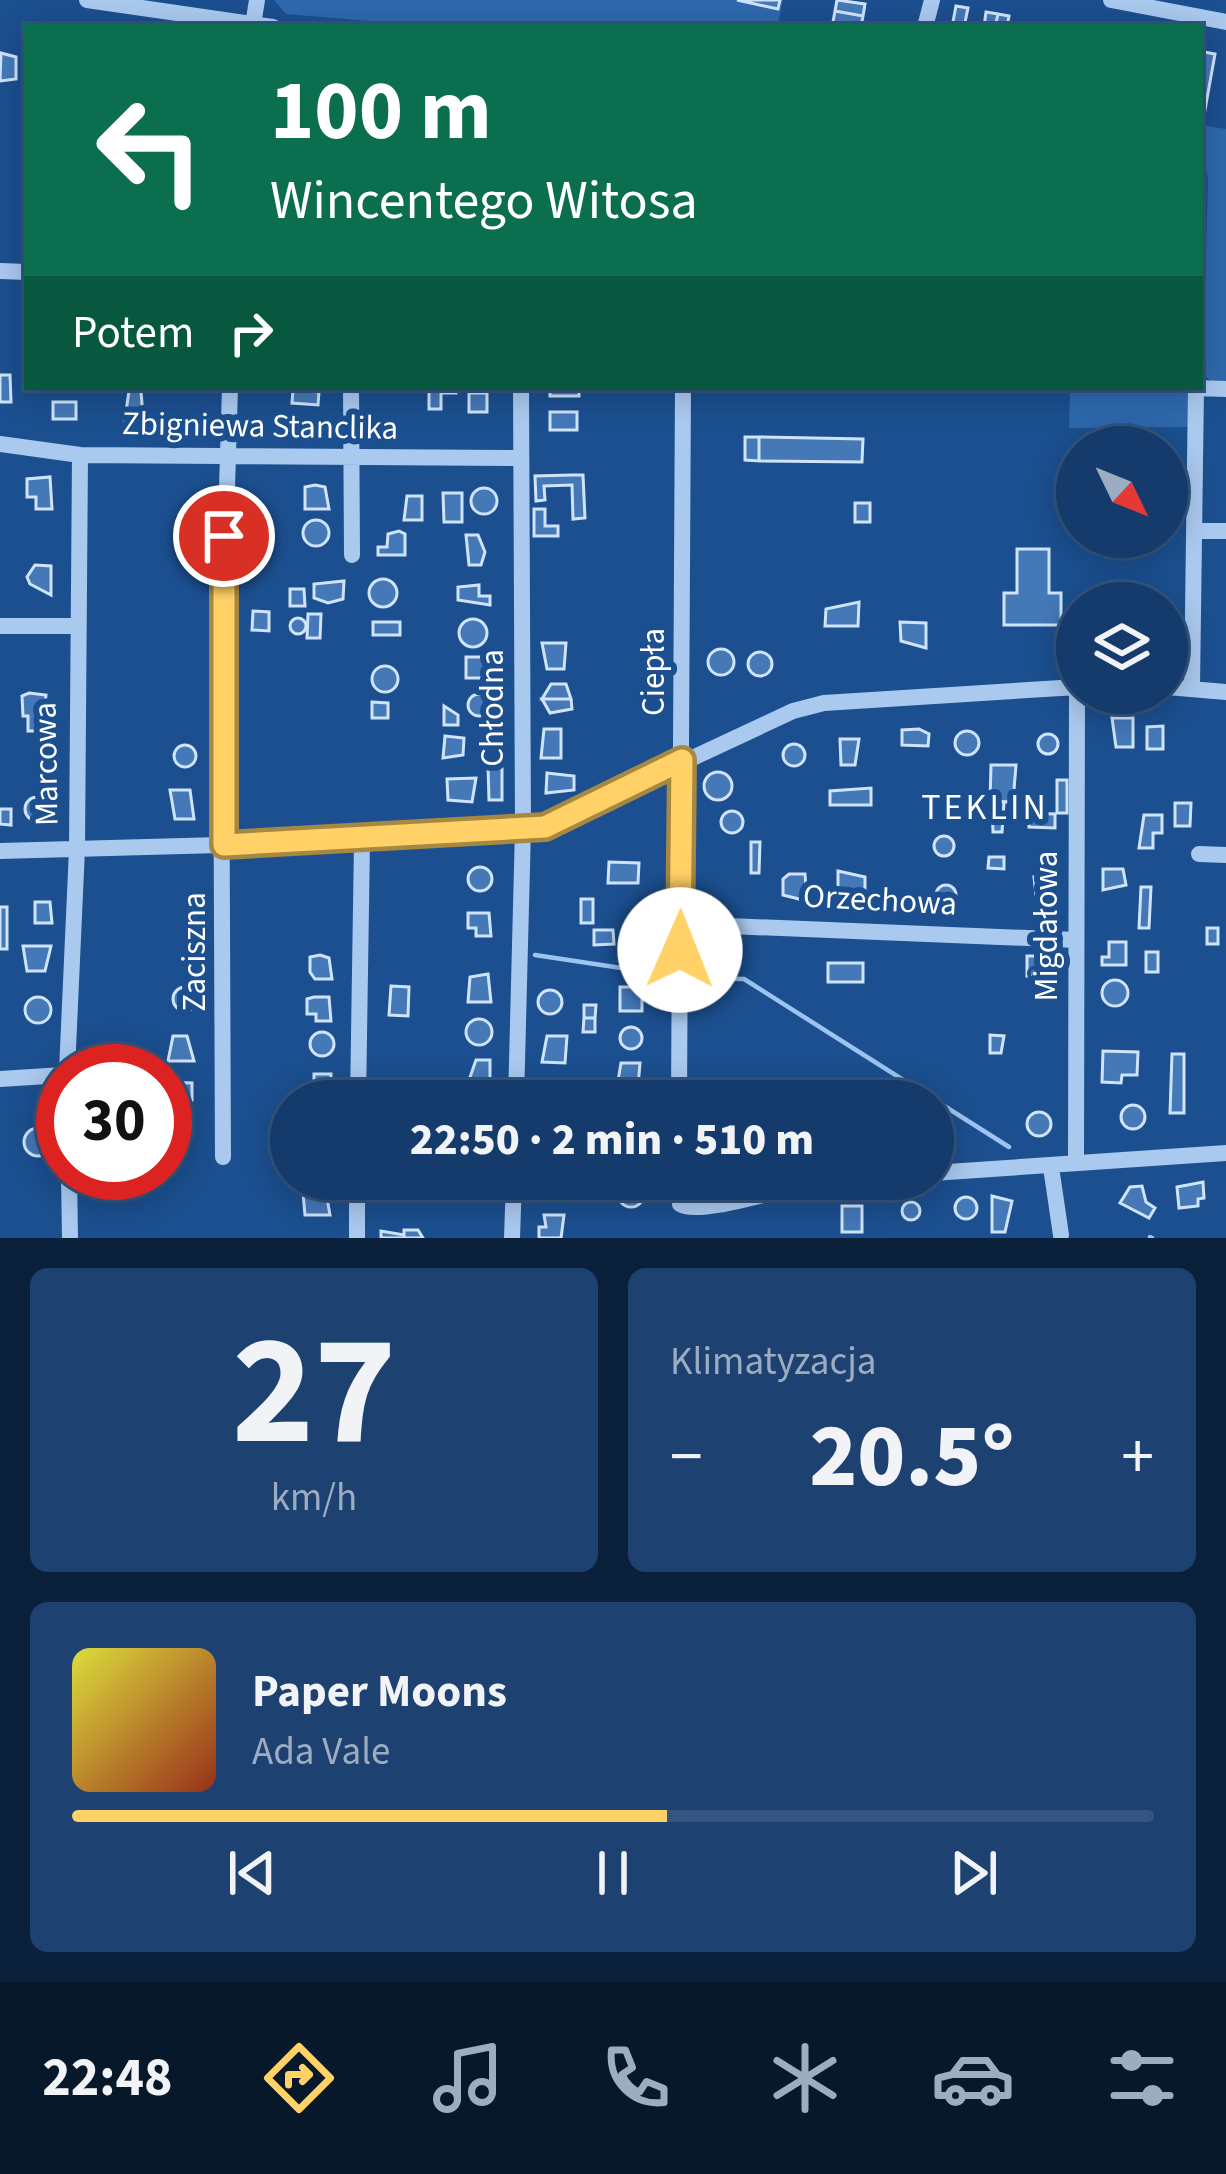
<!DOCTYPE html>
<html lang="pl">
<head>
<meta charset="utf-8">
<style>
	body { margin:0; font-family:"Source Sans 3",sans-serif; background:#1d4271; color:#f1f3f6; height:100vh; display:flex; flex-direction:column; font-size:45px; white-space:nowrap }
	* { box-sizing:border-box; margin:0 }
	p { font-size:39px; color:#9dadc1 }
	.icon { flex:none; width:66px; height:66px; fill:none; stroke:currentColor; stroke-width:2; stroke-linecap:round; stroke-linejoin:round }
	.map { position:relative; height:1238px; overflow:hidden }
	.sheet { display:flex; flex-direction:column; gap:30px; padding:30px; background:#0b203b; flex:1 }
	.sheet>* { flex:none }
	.hud { position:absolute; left:24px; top:24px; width:1179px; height:366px; border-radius:0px; box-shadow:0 6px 30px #0003,0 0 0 3px #33557e; background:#0b6e4f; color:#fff; overflow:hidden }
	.needle { width:78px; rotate:133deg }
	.tools { position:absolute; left:1056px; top:426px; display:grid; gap:24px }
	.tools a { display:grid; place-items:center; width:132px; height:132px; border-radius:50%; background:#143b6b; box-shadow:0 6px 30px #0003,0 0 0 3px #33557e; font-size:60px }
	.speed { position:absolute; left:36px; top:1044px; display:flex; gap:24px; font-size:60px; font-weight:700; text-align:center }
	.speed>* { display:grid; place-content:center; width:156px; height:156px; border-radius:50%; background:#143b6b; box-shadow:0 6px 30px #0003,0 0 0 3px #33557e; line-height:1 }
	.speed .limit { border:18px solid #d22; background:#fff; color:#111 }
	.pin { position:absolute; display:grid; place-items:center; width:102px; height:102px; color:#fff; margin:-51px; border:6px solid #fff; border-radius:50%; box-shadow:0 3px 12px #0007 }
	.me { position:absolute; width:132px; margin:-66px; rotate:1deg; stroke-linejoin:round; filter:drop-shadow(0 0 9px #0008) }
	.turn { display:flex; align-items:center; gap:42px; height:252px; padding:0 48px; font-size:54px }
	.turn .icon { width:156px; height:156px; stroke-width:2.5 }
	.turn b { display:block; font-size:84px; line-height:102px }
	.then { display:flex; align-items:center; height:114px; padding:0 48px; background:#0003; gap:24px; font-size:45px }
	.big { font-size:90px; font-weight:800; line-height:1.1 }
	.sheet .card { flex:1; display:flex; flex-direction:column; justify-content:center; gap:18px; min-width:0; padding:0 42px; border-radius:18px; background:#1d4271 }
	.sheet .dial { align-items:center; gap:0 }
	.dial b { font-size:156px; line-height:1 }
	.song { display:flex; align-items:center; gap:36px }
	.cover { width:144px; height:144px; border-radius:18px; background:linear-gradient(135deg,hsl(60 70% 55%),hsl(10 70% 35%)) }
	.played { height:12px; border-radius:6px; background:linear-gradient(90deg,#ffd166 55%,#33557e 55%) }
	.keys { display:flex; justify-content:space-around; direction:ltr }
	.heat { display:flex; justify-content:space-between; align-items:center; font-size:66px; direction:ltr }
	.sheet .tiles { flex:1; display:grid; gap:30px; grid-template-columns:1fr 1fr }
	.card:last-child { grid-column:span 2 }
	.trip { position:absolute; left:270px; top:1080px; width:684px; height:120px; border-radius:60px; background:#143b6b; box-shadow:0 6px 30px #0003,0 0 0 3px #33557e; font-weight:800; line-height:120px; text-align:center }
	.tab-bar { display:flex; height:192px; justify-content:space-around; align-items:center; background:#08182b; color:#9dadc1 }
	.tab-bar .icon { width:84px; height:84px }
	.tab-bar .active { color:#ffd166 }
	.tab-bar b { font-size:54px; color:#f1f3f6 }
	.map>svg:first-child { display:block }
	.green { fill:#2e69ad }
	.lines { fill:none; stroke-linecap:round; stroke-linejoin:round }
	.stream { stroke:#9cc4f0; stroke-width:4.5 }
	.building { fill:#4478b7; stroke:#cfe3fa; stroke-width:3 }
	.minor { stroke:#a9c9ee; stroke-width:16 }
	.route-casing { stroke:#a68842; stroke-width:30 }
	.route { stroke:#ffd166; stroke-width:21 }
	.labels { text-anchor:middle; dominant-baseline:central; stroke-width:12; stroke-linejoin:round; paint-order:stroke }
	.street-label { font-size:33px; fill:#fff; stroke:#1b4f8f }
	.neighbourhood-label { font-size:36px; letter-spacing:3px; fill:#fff; stroke:#1b4f8f }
</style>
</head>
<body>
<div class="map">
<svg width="1226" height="1238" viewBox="0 0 1226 1238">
	<rect width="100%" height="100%" fill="#1b4f8f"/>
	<path class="green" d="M274,0H783L777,27H440L286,14Z
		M1200,125L1226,129V384H1214L1203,374L1208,180Z
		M1070,387H1190V427L1069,428Z"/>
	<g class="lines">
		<path class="stream" d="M535,955L668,975
			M688,978L744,979L1009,1147
			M1150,1237L1152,1238"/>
	</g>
	<path class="building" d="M737,0H780L778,9Z
		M837,0L865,4L863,16L835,11Z
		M956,6L968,8L964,27H952Z
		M835,11L863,16L861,27L833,22Z
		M986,12L998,14L995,27H984Z
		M998,14L1009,16L1007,27H995Z
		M1204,52L1215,54L1203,121L1200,72Z
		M1,53L16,57V79L0,81Z
		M0,375H10L11,402H0Z
		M429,387H456V393H441V409H429Z
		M550,387H579V396H550Z
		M293,390L319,392L318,405L292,403Z
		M129,391H141L143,417H132V426L124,425Z
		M469,393H487V412H469Z
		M53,402H76V419H53Z
		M550,412H577V430H550Z
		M1089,434H1116V447H1089Z
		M745,437H759V461L745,460Z
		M759,437L863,439L862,462L759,461Z
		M572,475H583L585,518L573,519L572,485L544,486L545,500L536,501L535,476Z
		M50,477L52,509H36V497H27V479Z
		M315,485L325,487L329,509H305V487Z
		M471 501a13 13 0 1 1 26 0a13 13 0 1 1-26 0Z
		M443,493H462V522H444Z
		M407,496H422V520H404Z
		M855,503H870V522H855Z
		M534,509H545V526H558V536H534Z
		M303 533a13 13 0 1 1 26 0a13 13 0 1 1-26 0Z
		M399,531L405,534V555H378V547H387L388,534Z
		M466,535H478L485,552L481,565H469Z
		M1017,549H1049V593H1061V625H1004V593H1017Z
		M35,565L51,566V595L30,584L27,577Z
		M369 593a14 14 0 1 1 28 0a14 14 0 1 1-28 0Z
		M344,581L343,599L328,603L314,598V584Z
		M479,585V596H490V605L458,600V587Z
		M290,589H304L305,606H290Z
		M859,602L858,626H825L826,609Z
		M253,611L269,612V631L252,630Z
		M308,614H321L320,638H307Z
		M290 626a8 8 0 1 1 16 0a8 8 0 1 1-16 0Z
		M459 633a14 14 0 1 1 28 0a14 14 0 1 1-28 0Z
		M373,622H400V635H373Z
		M900,622L926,623V648L901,641Z
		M542,643H566L564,669H547Z
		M708 662a13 13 0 1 1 26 0a13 13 0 1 1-26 0Z
		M748 664a12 12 0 1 1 24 0a12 12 0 1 1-24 0Z
		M466,657H489V678H466Z
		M372 679a13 13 0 1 1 26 0a13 13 0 1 1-26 0Z
		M551,684H566L571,699H542Z
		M29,693L46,695L42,731H28V716H23L22,696Z
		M468 705a11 11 0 1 1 22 0a11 11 0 1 1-22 0Z
		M542,699H571L572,709L550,713Z
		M372,702L388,703V718H372Z
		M444,706L458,715V725H444Z
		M1112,718H1133V747H1116Z
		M1163,726V749H1147V727Z
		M544,729H561V758H541Z
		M919,729L929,734L928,746L902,745V730Z
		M955 743a12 12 0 1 1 24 0a12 12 0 1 1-24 0Z
		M1038 744a10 10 0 1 1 20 0a10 10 0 1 1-20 0Z
		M445,736L464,738L463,755L443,758Z
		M840,739H859L855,765H841Z
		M783 755a11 11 0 1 1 22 0a11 11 0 1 1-22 0Z
		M174 756a11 11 0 1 1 22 0a11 11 0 1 1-22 0Z
		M991,765H1016L1013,802L990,801Z
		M488,767H502V800H489Z
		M704 786a14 14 0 1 1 28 0a14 14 0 1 1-28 0Z
		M547,773L574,776V790L546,793Z
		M476,778L472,802L448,800L447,779Z
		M1057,780H1067V813H1057Z
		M871,788V805H830V791Z
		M170,790H190L194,819H175Z
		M25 809a12 12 0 1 1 24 0a12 12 0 1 1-24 0Z
		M992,801L1004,802L1002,832H993Z
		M1175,803H1191L1190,826H1175Z
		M0,809H11V825L0,824Z
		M721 822a11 11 0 1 1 22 0a11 11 0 1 1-22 0Z
		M1029,813L1055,814V828L1029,827Z
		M1144,815H1162V833H1153V848H1139Z
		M934 846a10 10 0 1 1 20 0a10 10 0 1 1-20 0Z
		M751,842H760L759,873H751Z
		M989,857H1004V869L988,868Z
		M609,862L639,863L638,883H608Z
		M468 879a12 12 0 1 1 24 0a12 12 0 1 1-24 0Z
		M1103,869H1123L1126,885L1103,890Z
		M838,871L865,877V900L838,894Z
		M789,874H805L807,901L783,895V879Z
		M1034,877L1054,878V904H1037Z
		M936 895a10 10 0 1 1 20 0a10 10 0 1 1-20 0Z
		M1141,887H1151L1149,928H1139Z
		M581,899H593V923H581Z
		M35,902H50L52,923H35Z
		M0,907H7V949H0Z
		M468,913H489L491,936H476V928H468Z
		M1207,928H1218V944H1207Z
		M594,930H613L614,944L594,945Z
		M1109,942H1126V965H1102V957H1109Z
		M23,946H51L45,971H27Z
		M1146,952H1158V972H1146Z
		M320,955L329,958L332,979H315L310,972V957Z
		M1027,956H1048L1052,977L1027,976Z
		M828,963H863V982H828Z
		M488,974L491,1002H468L470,977Z
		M1102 993a13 13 0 1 1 26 0a13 13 0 1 1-26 0Z
		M391,986L409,987L408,1016L389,1015Z
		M173 999a12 12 0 1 1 24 0a12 12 0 1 1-24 0Z
		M620,987H642V1011H620Z
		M538 1002a12 12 0 1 1 24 0a12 12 0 1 1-24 0Z
		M25 1010a13 13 0 1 1 26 0a13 13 0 1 1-26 0Z
		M314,997H329L331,1021H316V1014H307V999Z
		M584,1005H596L595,1018H584Z
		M584,1018H595V1032H583Z
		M466 1032a13 13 0 1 1 26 0a13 13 0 1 1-26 0Z
		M620 1038a11 11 0 1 1 22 0a11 11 0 1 1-22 0Z
		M310 1044a12 12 0 1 1 24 0a12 12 0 1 1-24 0Z
		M990,1035L1004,1036L1001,1053H990Z
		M173,1036H187L194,1061H168Z
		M547,1036H567L565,1063L542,1062Z
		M1103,1051L1138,1052L1137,1075H1122L1121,1083L1102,1082Z
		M1172,1054H1184V1113H1170Z
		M476,1060H490V1083H468Z
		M621,1063H640L638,1087H617Z
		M314,1074H331V1098H314Z
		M166,1082L192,1083V1100L176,1104L177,1116H165Z
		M1121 1117a12 12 0 1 1 24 0a12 12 0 1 1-24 0Z
		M1027 1124a12 12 0 1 1 24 0a12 12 0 1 1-24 0Z
		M24 1142a14 14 0 1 1 28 0a14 14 0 1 1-28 0Z
		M542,1179H570V1191H539Z
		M618 1194a13 13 0 1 1 26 0a13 13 0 1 1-26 0Z
		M1203,1182L1204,1198L1198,1199V1206L1179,1208L1177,1187Z
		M1142,1186L1146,1202L1155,1208L1149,1218L1120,1203L1130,1187Z
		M303,1193H326L330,1215H305Z
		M992,1196L1012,1201L1005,1232H992Z
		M955 1208a11 11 0 1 1 22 0a11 11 0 1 1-22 0Z
		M902 1211a9 9 0 1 1 18 0a9 9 0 1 1-18 0Z
		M842,1206H862V1232H842Z
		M544,1215H564L561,1238H539V1227H546Z
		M404,1230H418L423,1238H381V1231L404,1235Z"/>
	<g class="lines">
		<path class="minor" d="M87,0L273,27
			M1111,0L1226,22
			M253,25L257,0
			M925,27L932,0
			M0,271L27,272
			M351,387L352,555
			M1196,388L1226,389
			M0,444L80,455L520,458
			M1195,531H1226
			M0,626H75
			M1167,687L1226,692
			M1192,688L1196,387
			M0,851L362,841L545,827L793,711L824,703L1077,687
			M1199,854L1226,855
			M680,924L1076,940
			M67,1071L77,849L80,455
			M0,1079L63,1075
			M358,1101L362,841
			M516,1101L523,828L521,387
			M679,1101L683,387
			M223,1157L221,691L230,387
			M1076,1160L1077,693
			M1051,1167L1061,1235
			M69,1173L70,1238
			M933,1173L1226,1153
			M680,1179V1204C700,1218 799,1182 832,1179
			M357,1238V1179
			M512,1238L514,1179"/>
	</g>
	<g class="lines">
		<defs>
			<path id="route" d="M224,536V845L545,827L682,760L680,950"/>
		</defs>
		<use href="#route" class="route-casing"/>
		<use href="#route" class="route"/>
	</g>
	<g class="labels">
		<g class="street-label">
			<text transform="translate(260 426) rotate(1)">Zbigniewa Stanclika</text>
			<text transform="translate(653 672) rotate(-90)">Ciepła</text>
			<text transform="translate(492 708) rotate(-90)">Chłodna</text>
			<text transform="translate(46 764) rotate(-91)">Marcowa</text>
			<text transform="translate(880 900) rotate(3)">Orzechowa</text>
			<text transform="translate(1046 926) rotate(-90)">Migdałowa</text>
			<text transform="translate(194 952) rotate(-90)">Zaciszna</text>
		</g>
		<g class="neighbourhood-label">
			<text x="985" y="807">TEKLIN</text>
		</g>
	</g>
</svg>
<div class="tools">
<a><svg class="needle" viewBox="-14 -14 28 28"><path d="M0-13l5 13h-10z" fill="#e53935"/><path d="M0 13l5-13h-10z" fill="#9dadc1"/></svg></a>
<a><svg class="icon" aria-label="layers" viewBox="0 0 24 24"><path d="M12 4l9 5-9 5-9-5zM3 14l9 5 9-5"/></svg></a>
</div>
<div class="speed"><div class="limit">30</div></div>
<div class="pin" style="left:224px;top:536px;background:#d93025"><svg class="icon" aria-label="arrive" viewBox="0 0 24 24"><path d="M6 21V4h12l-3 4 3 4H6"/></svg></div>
<svg class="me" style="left:680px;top:950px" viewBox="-20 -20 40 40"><circle r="19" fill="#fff"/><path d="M0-13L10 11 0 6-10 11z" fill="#ffd166"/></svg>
<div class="trip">22:50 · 2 min · 510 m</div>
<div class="hud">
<div class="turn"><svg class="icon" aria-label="left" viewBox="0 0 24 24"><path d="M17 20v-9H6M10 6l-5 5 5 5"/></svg><div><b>100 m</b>Wincentego Witosa</div></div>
<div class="then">Potem<svg class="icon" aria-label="right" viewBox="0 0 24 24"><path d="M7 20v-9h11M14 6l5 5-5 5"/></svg></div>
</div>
</div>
<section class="sheet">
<div class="tiles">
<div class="card dial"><b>27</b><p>km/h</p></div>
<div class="card"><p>Klimatyzacja</p>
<div class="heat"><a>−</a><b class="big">20.5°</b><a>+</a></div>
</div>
<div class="card">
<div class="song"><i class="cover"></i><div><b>Paper Moons</b><p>Ada Vale</p></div></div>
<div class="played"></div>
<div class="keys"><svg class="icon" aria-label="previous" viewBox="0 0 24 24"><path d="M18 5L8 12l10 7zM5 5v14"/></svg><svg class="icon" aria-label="pause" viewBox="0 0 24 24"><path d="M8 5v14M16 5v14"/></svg><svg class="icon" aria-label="next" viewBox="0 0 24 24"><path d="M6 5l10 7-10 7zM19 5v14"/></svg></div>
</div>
</div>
</section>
<nav class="tab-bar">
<b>22:48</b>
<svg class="icon active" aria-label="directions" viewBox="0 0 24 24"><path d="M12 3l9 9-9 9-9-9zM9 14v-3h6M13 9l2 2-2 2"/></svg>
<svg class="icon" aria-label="music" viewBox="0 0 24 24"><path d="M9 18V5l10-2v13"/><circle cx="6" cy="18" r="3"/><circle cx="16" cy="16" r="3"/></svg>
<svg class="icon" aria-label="phone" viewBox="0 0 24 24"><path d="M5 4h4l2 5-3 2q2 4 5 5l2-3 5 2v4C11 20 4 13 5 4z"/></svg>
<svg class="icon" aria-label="climate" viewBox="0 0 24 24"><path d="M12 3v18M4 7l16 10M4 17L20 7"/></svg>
<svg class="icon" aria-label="car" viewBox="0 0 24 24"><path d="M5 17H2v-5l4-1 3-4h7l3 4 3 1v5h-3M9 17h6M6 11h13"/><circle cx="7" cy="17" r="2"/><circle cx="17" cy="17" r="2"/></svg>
<svg class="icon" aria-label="filters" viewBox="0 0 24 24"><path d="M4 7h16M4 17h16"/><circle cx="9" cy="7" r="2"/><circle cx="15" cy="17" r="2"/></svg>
</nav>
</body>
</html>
